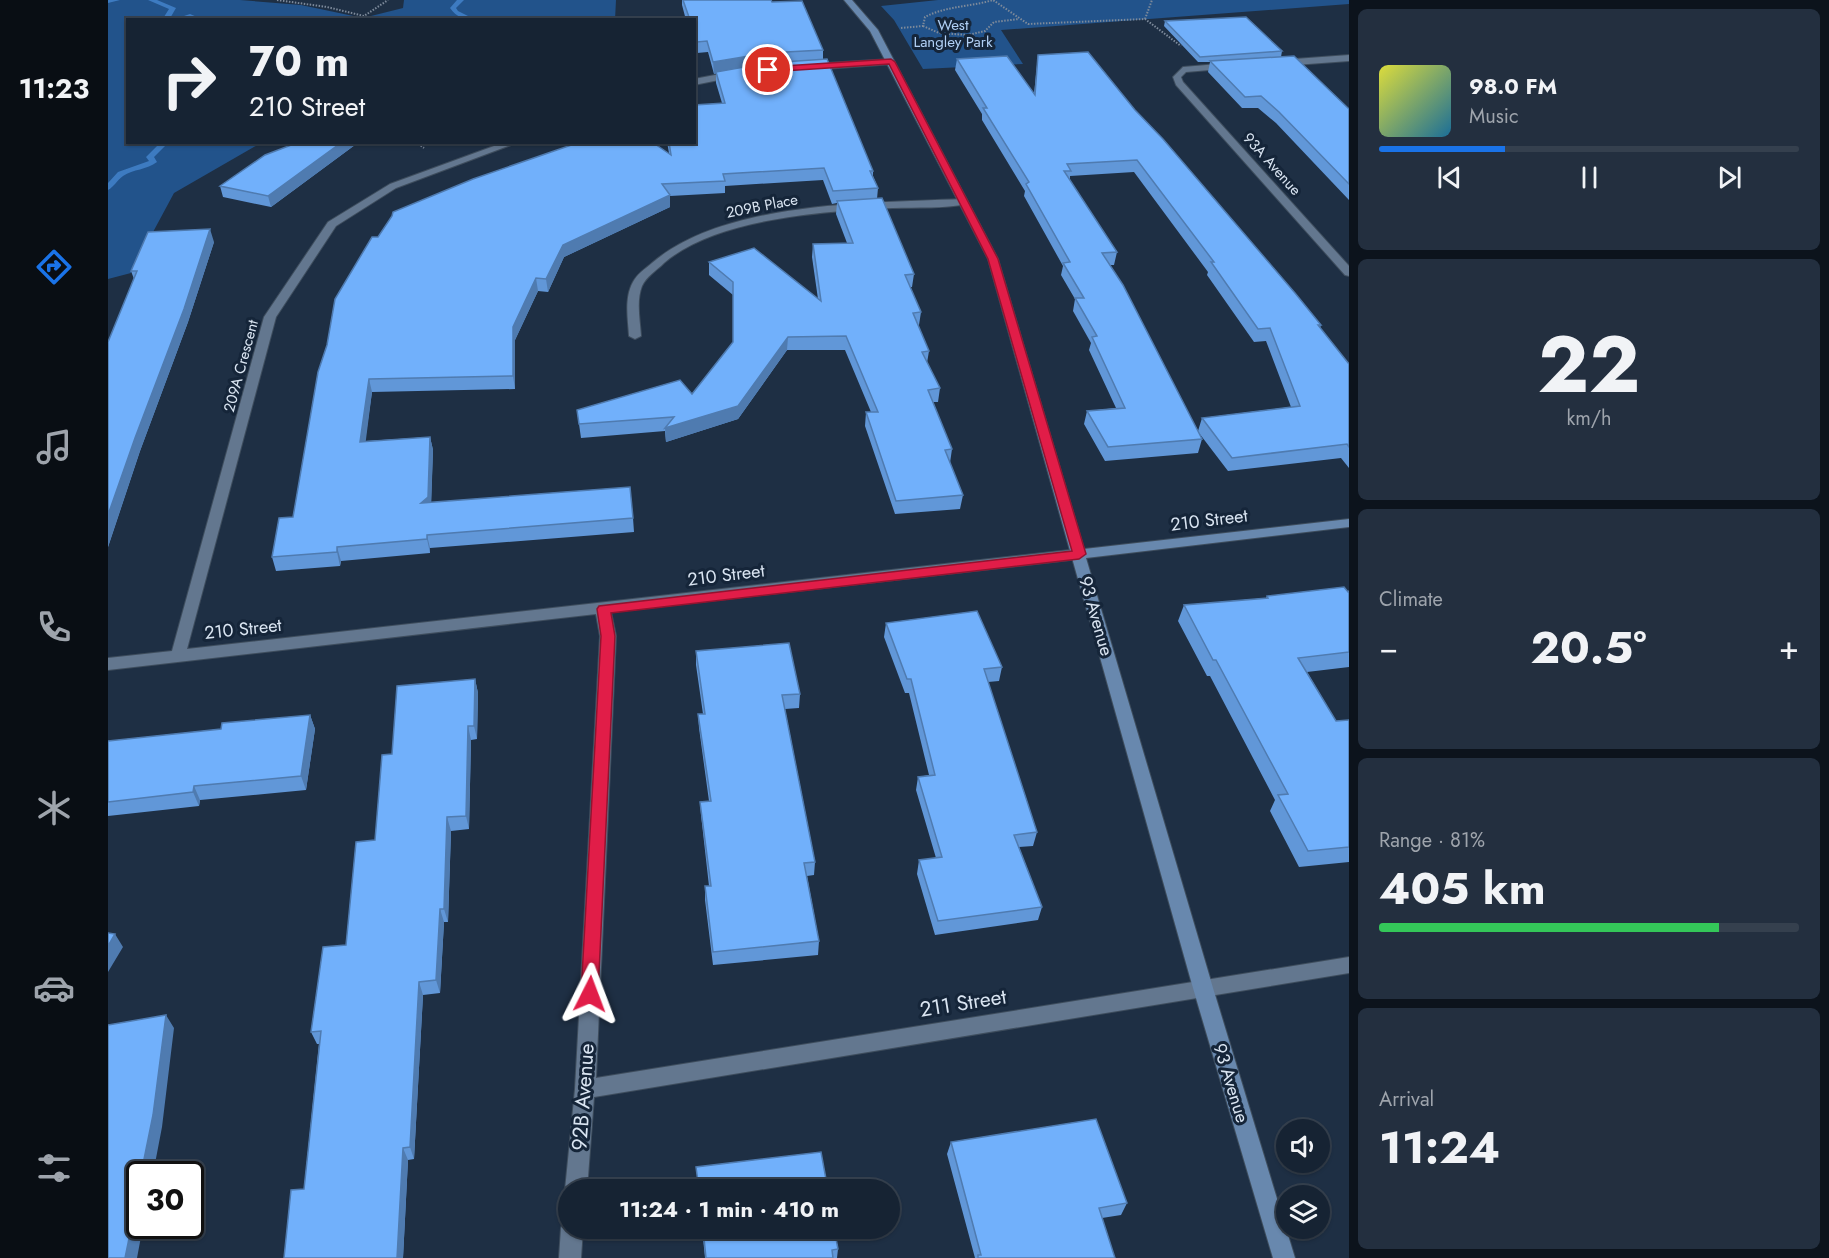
<!DOCTYPE html>
<html lang="en">
<head>
<meta charset="utf-8">
<style>
	body { margin:0; font-family:Jost,sans-serif; background:#232f3f; color:#f1f3f6; height:100vh; display:flex; flex-direction:column; font-size:22px; white-space:nowrap }
	* { box-sizing:border-box; margin:0 }
	p { font-size:20px; color:#9ea4ac }
	.icon { flex:none; width:33px; height:33px; fill:none; stroke:currentColor; stroke-width:2; stroke-linecap:round; stroke-linejoin:round }
	.map { position:relative; flex:1; overflow:hidden }
	.side { display:flex; flex-direction:column; gap:9px; padding:9px; background:#0c131c; width:480px }
	.side>* { flex:none }
	.hud { position:absolute; left:18px; top:18px; width:570px; height:126px; border-radius:0px; box-shadow:0 2px 4px #0004,0 0 0 2px #35404e; background:#162333; color:#f1f3f6; overflow:hidden }
	.fabs { position:absolute; left:1168px; top:1119px; display:grid; gap:12px }
	.fabs a { display:grid; place-items:center; width:54px; height:54px; border-radius:50%; background:#162333; box-shadow:0 2px 4px #0004,0 0 0 2px #35404e; font-size:30px }
	.speed { position:absolute; left:18px; top:1161px; display:flex; gap:12px; font-size:30px; font-weight:700; text-align:center }
	.speed>* { display:grid; place-content:center; width:78px; height:78px; border-radius:50%; background:#162333; box-shadow:0 2px 4px #0004,0 0 0 2px #35404e; line-height:1 }
	.speed .limit { border:3px solid #111; border-radius:9px; background:#fff; color:#111 }
	.pin { position:absolute; display:grid; place-items:center; width:51px; height:51px; color:#fff; margin:-26px; border:3px solid #fff; border-radius:50%; box-shadow:0 2px 6px #0007 }
	.me { position:absolute; width:66px; margin:-33px; rotate:3deg; stroke-linejoin:round; filter:drop-shadow(0 0 4px #0008) }
	.turn { display:flex; align-items:center; gap:21px; height:126px; padding:0 24px; font-size:27px }
	.turn .icon { width:78px; height:78px; stroke-width:2.5 }
	.turn b { display:block; font-size:42px; line-height:51px }
	.big { font-size:45px; font-weight:700; line-height:1.1 }
	.side .widget { flex:1; display:flex; flex-direction:column; justify-content:center; gap:9px; min-width:0; padding:0 21px; border-radius:9px; background:#232f3f }
	.side .dial { align-items:center; gap:0 }
	.dial b { font-size:78px; line-height:1 }
	.song { display:flex; align-items:center; gap:18px }
	.cover { width:72px; height:72px; border-radius:9px; background:linear-gradient(135deg,hsl(60 70% 55%),hsl(200 70% 35%)) }
	.played { height:6px; border-radius:3px; background:linear-gradient(90deg,#1a73e8 30%,#35404e 30%) }
	.keys { display:flex; justify-content:space-around; direction:ltr }
	.heat { display:flex; justify-content:space-between; align-items:center; font-size:33px; direction:ltr }
	.charge { height:9px; border-radius:4px; background:linear-gradient(90deg,#34c759 81%,#35404e 0) }
	.trip { position:absolute; left:450px; top:1179px; width:342px; height:60px; border-radius:30px; background:#162333; box-shadow:0 2px 4px #0004,0 0 0 2px #35404e; font-weight:700; line-height:60px; text-align:center }
	main { display:flex; flex:1; min-height:0 }
	.tab-bar { display:flex; flex-direction:column; width:108px; justify-content:space-around; align-items:center; background:#090e14; color:#9ea4ac }
	.tab-bar .icon { width:42px; height:42px }
	.tab-bar .selected { color:#1a73e8 }
	.tab-bar b { font-size:27px; color:#f1f3f6 }
	.map>svg:first-child { display:block }
	.green { fill:#22538b }
	.lines { fill:none; stroke-linecap:round; stroke-linejoin:round }
	.stream { fill:#3d7bc1; fill-rule:evenodd }
	.street-casing { stroke:#3e4d5d; stroke-width:2 }
	.secondary-casing { stroke:#3e4d5d; stroke-width:2 }
	.path { stroke:#7d8a9b; stroke-width:2; stroke-dasharray:1.5 1.5; stroke-linecap:butt }
	.street { fill:#63778f; fill-rule:evenodd }
	.secondary { fill:#6888ae; fill-rule:evenodd }
	.wall { fill:#6197d8; fill-rule:evenodd }
	.shaded-wall { fill:#4f7bb0 }
	.building { fill:#71b0fb; stroke:#4f7bb0; stroke-width:1.5 }
	.route { fill:#e11d48; stroke:#92132f; stroke-width:1.5 }
	.labels { text-anchor:middle; dominant-baseline:central; stroke-width:6; stroke-linejoin:round; paint-order:stroke }
	.far-park-label { font-size:15px; fill:#b1d0f5; stroke:#152539 }
	.far-street-label { font-size:15px; fill:#dae5f2; stroke:#152539 }
	.street-label { font-size:18px; fill:#dae5f2; stroke:#152539 }
	.near-street-label { font-size:21px; fill:#dae5f2; stroke:#152539 }
</style>
</head>
<body>
<main>
<nav class="tab-bar">
<b>11:23</b>
<svg class="icon selected" aria-label="directions" viewBox="0 0 24 24"><path d="M12 3l9 9-9 9-9-9zM9 14v-3h6M13 9l2 2-2 2"/></svg>
<svg class="icon" aria-label="music" viewBox="0 0 24 24"><path d="M9 18V5l10-2v13"/><circle cx="6" cy="18" r="3"/><circle cx="16" cy="16" r="3"/></svg>
<svg class="icon" aria-label="phone" viewBox="0 0 24 24"><path d="M5 4h4l2 5-3 2q2 4 5 5l2-3 5 2v4C11 20 4 13 5 4z"/></svg>
<svg class="icon" aria-label="climate" viewBox="0 0 24 24"><path d="M12 3v18M4 7l16 10M4 17L20 7"/></svg>
<svg class="icon" aria-label="car" viewBox="0 0 24 24"><path d="M5 17H2v-5l4-1 3-4h7l3 4 3 1v5h-3M9 17h6M6 11h13"/><circle cx="7" cy="17" r="2"/><circle cx="17" cy="17" r="2"/></svg>
<svg class="icon" aria-label="filters" viewBox="0 0 24 24"><path d="M4 7h16M4 17h16"/><circle cx="9" cy="7" r="2"/><circle cx="15" cy="17" r="2"/></svg>
</nav>
<div class="map">
<svg width="1241" height="1258" viewBox="0 0 1241 1258">
	<rect width="100%" height="100%" fill="#1e2f44"/>
	<path class="green" d="M0,0H132L193,5L255,18L295,8L296,0H508L507,20H20V142L153,143L66,193L23,273L0,279Z
		M830,0H1241V4L893,30L915,64L815,69L786,20L773,6Z"/>
	<g class="lines">
		<path class="stream" d="M0,0H12L0,3Z
			M40,0H49L68,8L61,20H54L61,9Z
			M349,0H356L348,8L350,11L368,20C357,20 348,17 342,8Z
			M82,14L96,20H66L67,19Z
			M53,142H61L46,157L49,162C39,170 25,169 15,176C9,180 6,187 0,190V183L10,172L41,161L38,157Z"/>
		<defs>
			<path id="street" d="M1241,55V61L1173,66L1169,63L1173,60Z
				M783,59L787,62L786,64L702,70L698,67L702,64Z
				M1122,63L1126,66L1125,68L1078,72L1073,77L1075,82L1241,266V276L1237,275L1068,85L1065,77L1075,67Z
				M628,71L631,72V76L586,85V79Z
				M397,142H411L288,188L228,226L168,317L79,649L971,549L978,554L971,559L503,612L508,636L488,1078L1241,957V973L486,1097L479,1190H460V1198L457,1190L467,1089L492,636L488,614L0,670V658L64,651L156,317L220,222L282,184Z
				M855,199L859,200V204C835,209 809,207 785,208C718,211 608,218 556,263C549,270 538,277 534,286C528,301 532,320 533,336L527,339L521,336C520,319 516,298 525,282C529,274 537,269 544,263C616,201 763,203 855,199Z
				M460,1218V1228H475L473,1258H451L453,1228L456,1220Z"/>
			<path id="secondary" d="M736,0H744L770,30L890,259L976,549L1241,519V527L978,558L1105,988L1187,1258H1165L1085,988L880,259L762,31Z"/>
		</defs>
		<use href="#street" class="street-casing"/>
		<use href="#secondary" class="secondary-casing"/>
		<path class="path" d="M169,0L219,7L256,16L280,0
			M1037,19L1044,0
			M815,26L831,33L860,35L877,31L886,22L911,19
			M793,28L815,26L817,17C838,6 862,7 885,0L920,24L1037,19L1073,46
			M308,142L316,148"/>
		<use href="#street" class="street"/>
		<use href="#secondary" class="secondary"/>
	</g>
	<path class="wall" d="M574,0H663L664,2L715,50V60L765,171V176L770,188L769,199L806,274L804,287H802L813,312L811,325H810L821,351L819,363L832,388L830,402H825L844,449L842,463L855,495L852,509L787,514L757,426L758,412H763L737,350H679L630,419L558,442L557,431L473,438L469,410L584,394L625,342V295L601,275V262L710,299L704,257L705,244L739,243L728,214L729,203L724,204L715,180L617,186V193L562,196V207L456,257L440,292L430,291L407,340V389L264,392L257,441L322,437L325,450L323,502L525,518L526,532L322,548V553L233,561L232,566L168,571L164,557L185,517L270,237L561,153L559,142H586L614,103L608,83V73L606,74L600,52L589,53L586,46V20H578L574,5Z
		M1057,21L1174,51L1173,57L1241,109V200L1168,123L1150,108H1134L1100,72L1102,62H1090L1056,26Z
		M930,55L1027,110L1213,325L1212,328L1241,364V468L1233,458L1120,471L1091,433L1094,439L1090,453L997,461L976,424L979,411L1008,408L981,350L983,343L965,311L967,299L953,275L955,266L916,196L917,191L874,120V114L847,70L849,59L926,94ZM1026,172L1100,272L1099,275L1146,342L1158,341L1183,407L1094,418L1090,431L1002,265H1006L1009,252L962,180V176Z
		M191,142H251L163,207L115,197L112,186Z
		M106,242L80,322L32,451L0,547V342L26,279L23,271Z
		M1241,591V667L1199,672L1228,721L1241,720V862L1191,867L1162,811L1167,800L1102,676H1099L1070,621L1076,605L1158,598L1159,596Z
		M778,623L894,667L891,681L880,682L929,832L925,846L911,847L934,907L930,920L827,935L809,874L811,860L828,858L808,790L810,777L821,775L801,693H797L776,637Z
		M588,651L692,694L691,708L677,709L707,862L706,875L699,876L711,941L710,955L605,965L597,900V886H601L593,815L592,802L601,801L591,728L590,714H595L588,665Z
		M367,679L370,693L369,739L363,740L361,829L343,831L340,922H336L332,993L315,995L306,1159L300,1160L295,1258H176L196,1189L211,1044H209L203,1032L238,945L267,840L284,754Z
		M202,715L207,729L198,790L92,800L91,806L0,816V741L113,729Z
		M843,1142L1019,1203L1013,1215L994,1218L1007,1258H867L839,1154Z
		M594,1228H726L730,1249L729,1258H597Z"/>
	<path class="shaded-wall" d="M659,53V65L606,74L605,62Z
		M234,142H251L163,207L160,196Z
		M562,195V207L456,257L440,292L438,279L455,245Z
		M102,229L106,242L80,322L32,451L0,547V515L27,438Z
		M428,278L430,291L407,340V389L405,376V327Z
		M680,337L679,350L630,419L558,442L557,428Z
		M261,379L264,392L256,455L252,442Z
		M322,437L325,450L323,511L313,503Z
		M319,535L322,548V553L319,539Z
		M229,547L233,561L232,566L229,552Z
		M367,679L370,693L369,739L366,726Z
		M202,715L207,729L198,790L193,776Z
		M360,726L363,740L361,829L358,816Z
		M86,786L92,800L91,806L85,792Z
		M339,817L343,831L340,922L336,909Z
		M332,909L336,922L332,993L328,980Z
		M7,934L15,947L0,972V946Z
		M311,982L315,995L306,1159L302,1147Z
		M58,1015L66,1028L54,1127L45,1174H33Z
		M295,1148L300,1160L295,1258H289Z
		M32,1185V1226H35L29,1258H17Z"/>
	<path class="building" d="M575,0H663L664,2L694,1L715,50L659,53L605,62L599,41L589,42L586,35V20H582Z
		M1138,17L1174,51L1092,57L1057,21Z
		M980,52L1027,110L1055,139L1187,293L1213,325H1210L1241,364V447L1239,444L1124,458L1094,418L1192,406L1162,328L1150,329L1103,262H1106L1029,160L959,164L963,171H956L1009,252L994,253L1015,285L1094,439L1000,447L979,411L1017,408L984,337L989,336L967,298H976L955,263L962,262L918,184L921,182L875,108H879L849,59L899,56L927,95L930,55Z
		M1186,56L1241,109V184L1171,112L1153,96L1137,97L1102,61Z
		M719,59L765,171H762L770,188L725,191L716,168L615,174L617,181L554,184L562,195L455,245L438,279L428,278L405,327V376L261,379L252,442L322,437L320,497L313,503L522,487L525,518L319,535V539L229,547V552L164,557L171,518L185,517L210,372L219,345L227,299L264,237H270L284,216L285,212L365,179L472,142H544L563,155L561,142H586V105L617,103L608,72L659,63Z
		M191,142H234L160,196L112,186L157,155Z
		M774,198L806,274L797,275L813,312L805,313L821,351L814,352L832,388L820,390L844,449L837,450L855,495L788,501L758,412H770L738,336L680,337L630,406L557,428L566,417L471,424L469,410L572,380L584,394L625,342V282L601,262L646,248L713,301L705,244L745,243L729,201Z
		M102,229L76,309L27,438L0,515V342L29,271H23L40,232Z
		M1236,587L1240,592L1241,591V652L1190,658L1228,721L1241,720V847L1200,851L1170,795L1180,794L1108,660H1105L1076,605L1160,598L1159,596Z
		M869,611L894,667L876,669L929,832L906,835L934,907L830,921L811,860L834,857L810,777L827,775L803,679H799L778,623Z
		M681,643L692,694L674,695L707,862L696,863L711,941L605,952L597,886H603L592,802L603,801L590,714H597L588,651Z
		M367,679L366,726H360L358,816L339,817L336,909H332L328,980L311,982L302,1147L295,1148L289,1258H176L183,1190L196,1189L213,1031L203,1032L215,947L238,945L248,842L267,840L274,755L284,754L289,686Z
		M202,715L193,776L86,786L85,792L0,802V741L113,729L114,723Z
		M0,933L7,934L0,946Z
		M58,1015L45,1115L33,1174H32V1185L17,1258H0V1025Z
		M988,1119L1019,1203L991,1208L1007,1258H870V1255H873L843,1142Z
		M713,1152L720,1190H591L588,1167Z
		M595,1228H726L730,1249L724,1250L725,1258H598Z"/>
	<path class="route" d="M783,59L787,62L890,259L978,554L971,559L503,613L507,636L490,994L488,999L482,1002L475,999L473,994L493,636L489,609L491,606L964,551L880,259L781,64L660,72L656,70L660,67Z"/>
	<g class="labels">
		<g class="far-park-label">
			<text x="845" y="25">West<tspan x="845" dy="17">Langley Park</tspan></text>
		</g>
		<g class="far-street-label">
			<text transform="translate(1164 164) rotate(48)">93A Avenue</text>
			<text transform="translate(654 206) rotate(-11)">209B Place</text>
			<text transform="translate(133 366) rotate(-75)">209A Crescent</text>
		</g>
		<g class="street-label">
			<text transform="translate(1101 520) rotate(-7)">210 Street</text>
			<text transform="translate(618 575) rotate(-7)">210 Street</text>
			<text transform="translate(988 616) rotate(74)">93 Avenue</text>
			<text transform="translate(135 629) rotate(-6)">210 Street</text>
			<text transform="translate(1123 1083) rotate(73)">93 Avenue</text>
		</g>
		<g class="near-street-label">
			<text transform="translate(855 1003) rotate(-9)">211 Street</text>
			<text transform="translate(475 1097) rotate(-86)">92B Avenue</text>
		</g>
	</g>
</svg>
<div class="fabs">
<a><svg class="icon" aria-label="sound" viewBox="0 0 24 24"><path d="M4 9h4l5-4v14l-5-4H4zM17 9q2 3 0 6"/></svg></a>
<a><svg class="icon" aria-label="layers" viewBox="0 0 24 24"><path d="M12 4l9 5-9 5-9-5zM3 14l9 5 9-5"/></svg></a>
</div>
<div class="speed"><div class="limit">30</div></div>
<div class="pin" style="left:660px;top:70px;background:#d93025"><svg class="icon" aria-label="arrive" viewBox="0 0 24 24"><path d="M6 21V4h12l-3 4 3 4H6"/></svg></div>
<svg class="me" style="left:482px;top:994px" viewBox="-20 -20 40 40"><path d="M0-17L14 15 0 8-14 15z" fill="#e11d48" stroke="#fff" stroke-width="4"/></svg>
<div class="trip">11:24 · 1 min · 410 m</div>
<div class="hud">
<div class="turn"><svg class="icon" aria-label="right" viewBox="0 0 24 24"><path d="M7 20v-9h11M14 6l5 5-5 5"/></svg><div><b>70 m</b>210 Street</div></div>
</div>
</div>
<section class="side">
<div class="widget">
<div class="song"><i class="cover"></i><div><b>98.0 FM</b><p>Music</p></div></div>
<div class="played"></div>
<div class="keys"><svg class="icon" aria-label="previous" viewBox="0 0 24 24"><path d="M18 5L8 12l10 7zM5 5v14"/></svg><svg class="icon" aria-label="pause" viewBox="0 0 24 24"><path d="M8 5v14M16 5v14"/></svg><svg class="icon" aria-label="next" viewBox="0 0 24 24"><path d="M6 5l10 7-10 7zM19 5v14"/></svg></div>
</div>
<div class="widget dial"><b>22</b><p>km/h</p></div>
<div class="widget"><p>Climate</p>
<div class="heat"><a>−</a><b class="big">20.5°</b><a>+</a></div>
</div>
<div class="widget"><p>Range · 81%</p><b class="big">405 km</b><div class="charge"></div></div>
<div class="widget"><p>Arrival</p><b class="big">11:24</b></div>
</section>
</main>
</body>
</html>
